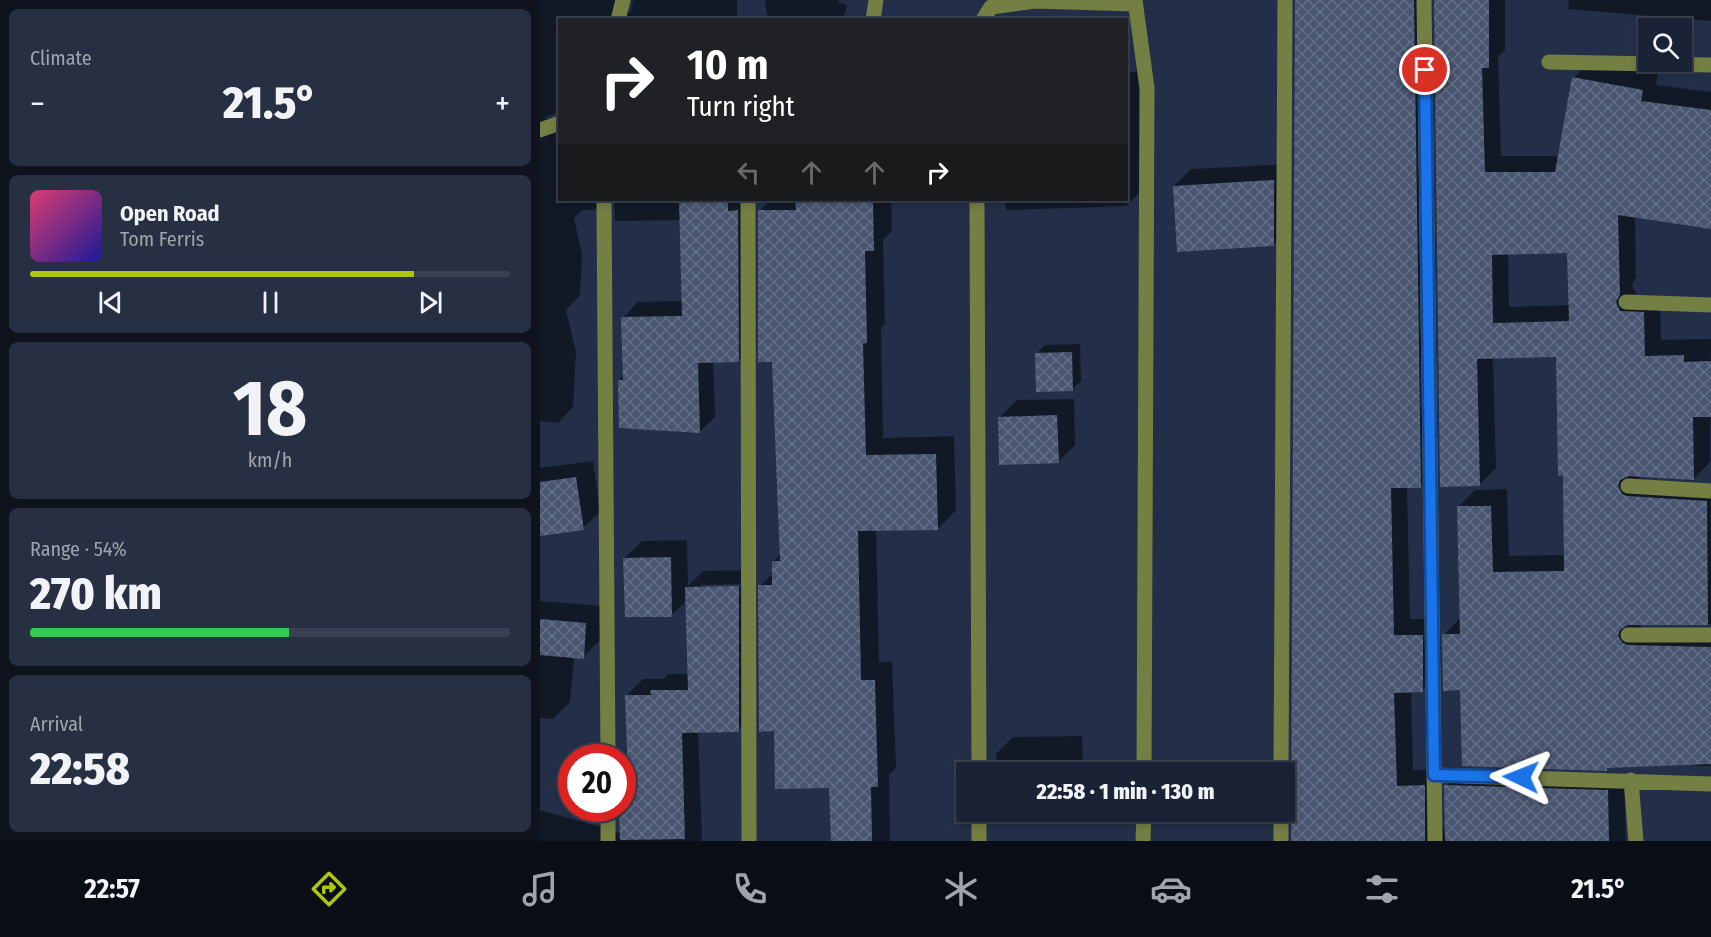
<!DOCTYPE html>
<html lang="en">
<head>
<meta charset="utf-8">
<style>
	body { margin:0; font-family:"Fira Sans Condensed",sans-serif; background:#272f42; color:#f1f3f6; height:100vh; display:flex; flex-direction:column; font-size:22px; white-space:nowrap }
	* { box-sizing:border-box; margin:0 }
	p { font-size:20px; color:#9fa4ad }
	.icon { flex:none; width:33px; height:33px; fill:none; stroke:currentColor; stroke-width:2; stroke-linecap:round; stroke-linejoin:round }
	.map { position:relative; flex:1; overflow:hidden }
	.details { display:flex; flex-direction:column; gap:9px; padding:9px; background:#0e131e; width:540px }
	.details>* { flex:none }
	.top-card { position:absolute; left:18px; top:18px; width:570px; height:183px; border-radius:0px; box-shadow:0 3px 9px #0003,0 0 0 2px #384051; background:#202124; color:#fff; overflow:hidden }
	.buttons { position:absolute; left:1098px; top:18px; display:grid; gap:12px }
	.buttons a { display:grid; place-items:center; width:54px; height:54px; border-radius:0px; background:#1a2336; box-shadow:0 3px 9px #0003,0 0 0 2px #384051; font-size:30px }
	.speed { position:absolute; left:18px; top:744px; display:flex; gap:12px; font-size:30px; font-weight:700; text-align:center }
	.speed>* { display:grid; place-content:center; width:78px; height:78px; border-radius:50%; background:#1a2336; box-shadow:0 3px 9px #0003,0 0 0 2px #384051; line-height:1 }
	.speed .limit { border:9px solid #d22; background:#fff; color:#111 }
	.pin { position:absolute; display:grid; place-items:center; width:51px; height:51px; color:#fff; margin:-26px; border:3px solid #fff; border-radius:50%; box-shadow:0 2px 6px #0007 }
	.me { position:absolute; width:66px; margin:-33px; rotate:272deg; stroke-linejoin:round; filter:drop-shadow(0 0 4px #0008) }
	.turn { display:flex; align-items:center; gap:21px; height:126px; padding:0 30px; font-size:27px }
	.turn .icon { width:78px; height:78px; stroke-width:2.5 }
	.turn b { display:block; font-size:42px; line-height:51px }
	.lanes { display:flex; align-items:center; height:57px; padding:0 30px; background:#0003; justify-content:center; gap:30px; direction:ltr }
	.lanes .off { opacity:.35 }
	.big { font-size:45px; font-weight:800; line-height:1.1 }
	.details .widget { flex:1; display:flex; flex-direction:column; justify-content:center; gap:9px; min-width:0; padding:0 21px; border-radius:9px; background:#272f42 }
	.details .dial { align-items:center; gap:0 }
	.dial b { font-size:78px; line-height:1 }
	.song { display:flex; align-items:center; gap:18px }
	.cover { width:72px; height:72px; border-radius:9px; background:linear-gradient(135deg,hsl(340 70% 55%),hsl(240 70% 35%)) }
	.played { height:6px; border-radius:3px; background:linear-gradient(90deg,#aec60c 80%,#384051 80%) }
	.keys { display:flex; justify-content:space-around; direction:ltr }
	.heat { display:flex; justify-content:space-between; align-items:center; font-size:33px; direction:ltr }
	.charge { height:9px; border-radius:4px; background:linear-gradient(90deg,#34c759 54%,#384051 0) }
	.trip { position:absolute; left:416px; top:762px; width:339px; height:60px; border-radius:0px; background:#1a2336; box-shadow:0 3px 9px #0003,0 0 0 2px #384051; font-weight:800; line-height:60px; text-align:center }
	.tab-bar { display:flex; height:96px; justify-content:space-around; align-items:center; background:#0a0e16; color:#9fa4ad }
	.tab-bar .icon { width:42px; height:42px }
	.tab-bar .selected { color:#aec60c }
	.tab-bar b { font-size:27px; color:#f1f3f6 }
	main { display:flex; flex:1; min-height:0 }
	.map>svg:first-child { display:block }
	.shadow { fill:#0007; fill-rule:evenodd }
	.building { fill:url(#building-cross-hatch); fill-rule:evenodd }
	.lines { fill:none; stroke-linecap:round; stroke-linejoin:round }
	.minor { stroke:#747f44; stroke-width:15 }
	.route-casing { stroke:#114b97; stroke-width:15 }
	.route { stroke:#1a73e8; stroke-width:10 }
</style>
</head>
<body>
<main>
<section class="details">
<div class="widget"><p>Climate</p>
<div class="heat"><a>−</a><b class="big">21.5°</b><a>+</a></div>
</div>
<div class="widget">
<div class="song"><i class="cover"></i><div><b>Open Road</b><p>Tom Ferris</p></div></div>
<div class="played"></div>
<div class="keys"><svg class="icon" aria-label="previous" viewBox="0 0 24 24"><path d="M18 5L8 12l10 7zM5 5v14"/></svg><svg class="icon" aria-label="pause" viewBox="0 0 24 24"><path d="M8 5v14M16 5v14"/></svg><svg class="icon" aria-label="next" viewBox="0 0 24 24"><path d="M6 5l10 7-10 7zM19 5v14"/></svg></div>
</div>
<div class="widget dial"><b>18</b><p>km/h</p></div>
<div class="widget"><p>Range · 54%</p><b class="big">270 km</b><div class="charge"></div></div>
<div class="widget"><p>Arrival</p><b class="big">22:58</b></div>
</section>
<div class="map">
<svg width="1171" height="841" viewBox="0 0 1171 841">
	<defs>
		<pattern id="building-cross-hatch" width="8" height="8" patternUnits="userSpaceOnUse" patternTransform="scale(1.5)"><rect width="8" height="8" fill="#495671"/><path d="M0 0l8 8M0 8l8-8" fill="none" stroke="#646f86"/></pattern>
	</defs>
	<rect width="100%" height="100%" fill="#232f48"/>
	<path class="shadow" d="M0,0H85L83,8L90,14L93,0H197V20H20V112L5,117L15,125L20,124V200H64L54,210H42L34,218L42,255L40,295L26,310L36,352L33,407L18,423L0,421Z
		M225,0H299L298,2L307,5L303,20H228Z
		M756,0H891L897,469L880,486H867L870,619H899V673L883,690L871,691L873,770L901,769V824L906,836V786L922,769L1084,774L1086,841H752Z
		M895,0H965V50L958,57L961,156H1020L1034,77L1050,61L1118,73L1116,85L1171,92V228L1095,216L1096,277L1092,285L1097,295L1120,296L1121,340L1171,339L1170,462L1154,479L1095,476L1105,480L1171,484V624H1097L1105,629H1171V766H1154L1153,763L1070,766L1067,769L922,689L904,635L920,618L918,507L935,490L967,489L969,556L1026,555L1024,474L1017,355L953,357L956,468L939,485ZM1028,252L1030,305L969,307L968,253Z
		M1029,0H1171V21L1028,9Z
		M604,71L610,182L586,206L466,210L465,200H586V72Z
		M751,164L750,228L733,245L634,186L651,169Z
		M74,200H213V346L198,361H173L175,417L159,432L79,380L85,375L83,318L98,302L143,301L141,220L75,221Z
		M231,200H351L352,231L343,240L345,324L341,328L343,438L414,436L416,510L398,529L336,530L339,662H352L356,768L349,774L350,841H292L291,787L235,730L220,586L234,572L233,561L241,554L234,360L219,211Z
		M540,344L541,381L532,390L497,353L505,345Z
		M534,399L535,445L518,462L460,417L477,400Z
		M53,461L60,512L43,528L0,535V468Z
		M147,540L148,586L163,571L215,570V714L198,730L158,731L162,841H0V810L81,833L82,772L89,765L87,695L103,679H124L128,674H149L147,600L131,615L85,558L102,541ZM206,584V587L161,588V585Z
		M0,601L63,606L60,640L43,657L34,656L30,702L13,719L0,718Z
		M542,736L543,772H457L456,754L473,737Z"/>
	<path class="building" d="M755,0H874L881,488H851L854,635H883V692L854,693L857,786L885,785V841H751Z
		M894,0H949V68H942L945,172H1015L1032,77L1103,90L1101,101L1171,110V229L1078,215L1080,295L1076,302L1080,311L1104,312L1105,356L1144,355V362L1171,361V417H1153L1154,480L1089,476L1080,480L1078,486L1082,494L1087,496L1167,501L1168,625H1088L1080,630L1078,636L1083,643L1088,645L1171,647V764L1067,768V771L922,766L920,690L903,691L902,634H920L917,506H951L953,572L1024,571L1023,475L1018,476L1016,357L937,359L940,486L900,487ZM1027,253L1029,321L953,323L952,255Z
		M734,180V246L637,252L633,186Z
		M139,200H188V211L198,210L199,362L158,363L160,433L79,428L78,380H83L81,317L142,316Z
		M255,200H333L334,251H325L327,343L323,344L326,455L396,454L398,530L318,531L321,680H335L338,787H331L332,841H291L289,788L235,789L234,731L219,732L218,585H232V561H240L232,362H218V210H256Z
		M532,352L533,391L496,392L495,353Z
		M517,415L519,463L459,465L458,417Z
		M36,477L44,530L0,536V482Z
		M131,557L132,617H85L83,558Z
		M199,586V732L142,733L145,839L80,840L79,808H82V774H88L85,695H111L110,690H148L145,587Z
		M0,619L46,623L44,659L0,655Z
		M904,785L1068,790L1069,841H905Z"/>
	<g class="lines">
		<path class="minor" d="M595,0L607,88L604,772
			M884,0L895,841
			M78,20L83,0
			M333,20L336,0
			M443,20L451,7L495,1L595,4
			M1009,62L1171,65
			M0,130L20,123
			M64,200L68,758
			M208,200L209,841
			M437,200L439,772
			M1086,302L1171,305
			M1088,486L1171,491
			M1088,635H1171
			M741,772L745,0
			M894,775L1171,784
			M1091,780L1096,841
			M68,808V841
			M439,812V841
			M603,841L604,812
			M741,841V812"/>
	</g>
	<g class="lines">
		<defs>
			<path id="route" d="M885,70L894,775L981,777"/>
		</defs>
		<use href="#route" class="route-casing"/>
		<use href="#route" class="route"/>
	</g>
</svg>
<div class="buttons">
<a><svg class="icon" aria-label="search" viewBox="0 0 24 24"><circle cx="10" cy="10" r="6"/><path d="M15 15l6 6"/></svg></a>
</div>
<div class="speed"><div class="limit">20</div></div>
<div class="pin" style="left:885px;top:70px;background:#d93025"><svg class="icon" aria-label="arrive" viewBox="0 0 24 24"><path d="M6 21V4h12l-3 4 3 4H6"/></svg></div>
<svg class="me" style="left:981px;top:777px" viewBox="-20 -20 40 40"><path d="M0-17L14 15 0 8-14 15z" fill="#1a73e8" stroke="#fff" stroke-width="4"/></svg>
<div class="trip">22:58 · 1 min · 130 m</div>
<div class="top-card">
<div class="turn"><svg class="icon" aria-label="right" viewBox="0 0 24 24"><path d="M7 20v-9h11M14 6l5 5-5 5"/></svg><div><b>10 m</b>Turn right</div></div>
<div class="lanes"><svg class="icon off" aria-label="left" viewBox="0 0 24 24"><path d="M17 20v-9H6M10 6l-5 5 5 5"/></svg><svg class="icon off" aria-label="ahead" viewBox="0 0 24 24"><path d="M12 20V5M6 11l6-6 6 6"/></svg><svg class="icon off" aria-label="ahead" viewBox="0 0 24 24"><path d="M12 20V5M6 11l6-6 6 6"/></svg><svg class="icon" aria-label="right" viewBox="0 0 24 24"><path d="M7 20v-9h11M14 6l5 5-5 5"/></svg></div>
</div>
</div>
</main>
<nav class="tab-bar">
<b>22:57</b>
<svg class="icon selected" aria-label="directions" viewBox="0 0 24 24"><path d="M12 3l9 9-9 9-9-9zM9 14v-3h6M13 9l2 2-2 2"/></svg>
<svg class="icon" aria-label="music" viewBox="0 0 24 24"><path d="M9 18V5l10-2v13"/><circle cx="6" cy="18" r="3"/><circle cx="16" cy="16" r="3"/></svg>
<svg class="icon" aria-label="phone" viewBox="0 0 24 24"><path d="M5 4h4l2 5-3 2q2 4 5 5l2-3 5 2v4C11 20 4 13 5 4z"/></svg>
<svg class="icon" aria-label="climate" viewBox="0 0 24 24"><path d="M12 3v18M4 7l16 10M4 17L20 7"/></svg>
<svg class="icon" aria-label="car" viewBox="0 0 24 24"><path d="M5 17H2v-5l4-1 3-4h7l3 4 3 1v5h-3M9 17h6M6 11h13"/><circle cx="7" cy="17" r="2"/><circle cx="17" cy="17" r="2"/></svg>
<svg class="icon" aria-label="filters" viewBox="0 0 24 24"><path d="M4 7h16M4 17h16"/><circle cx="9" cy="7" r="2"/><circle cx="15" cy="17" r="2"/></svg>
<b>21.5°</b>
</nav>
</body>
</html>
